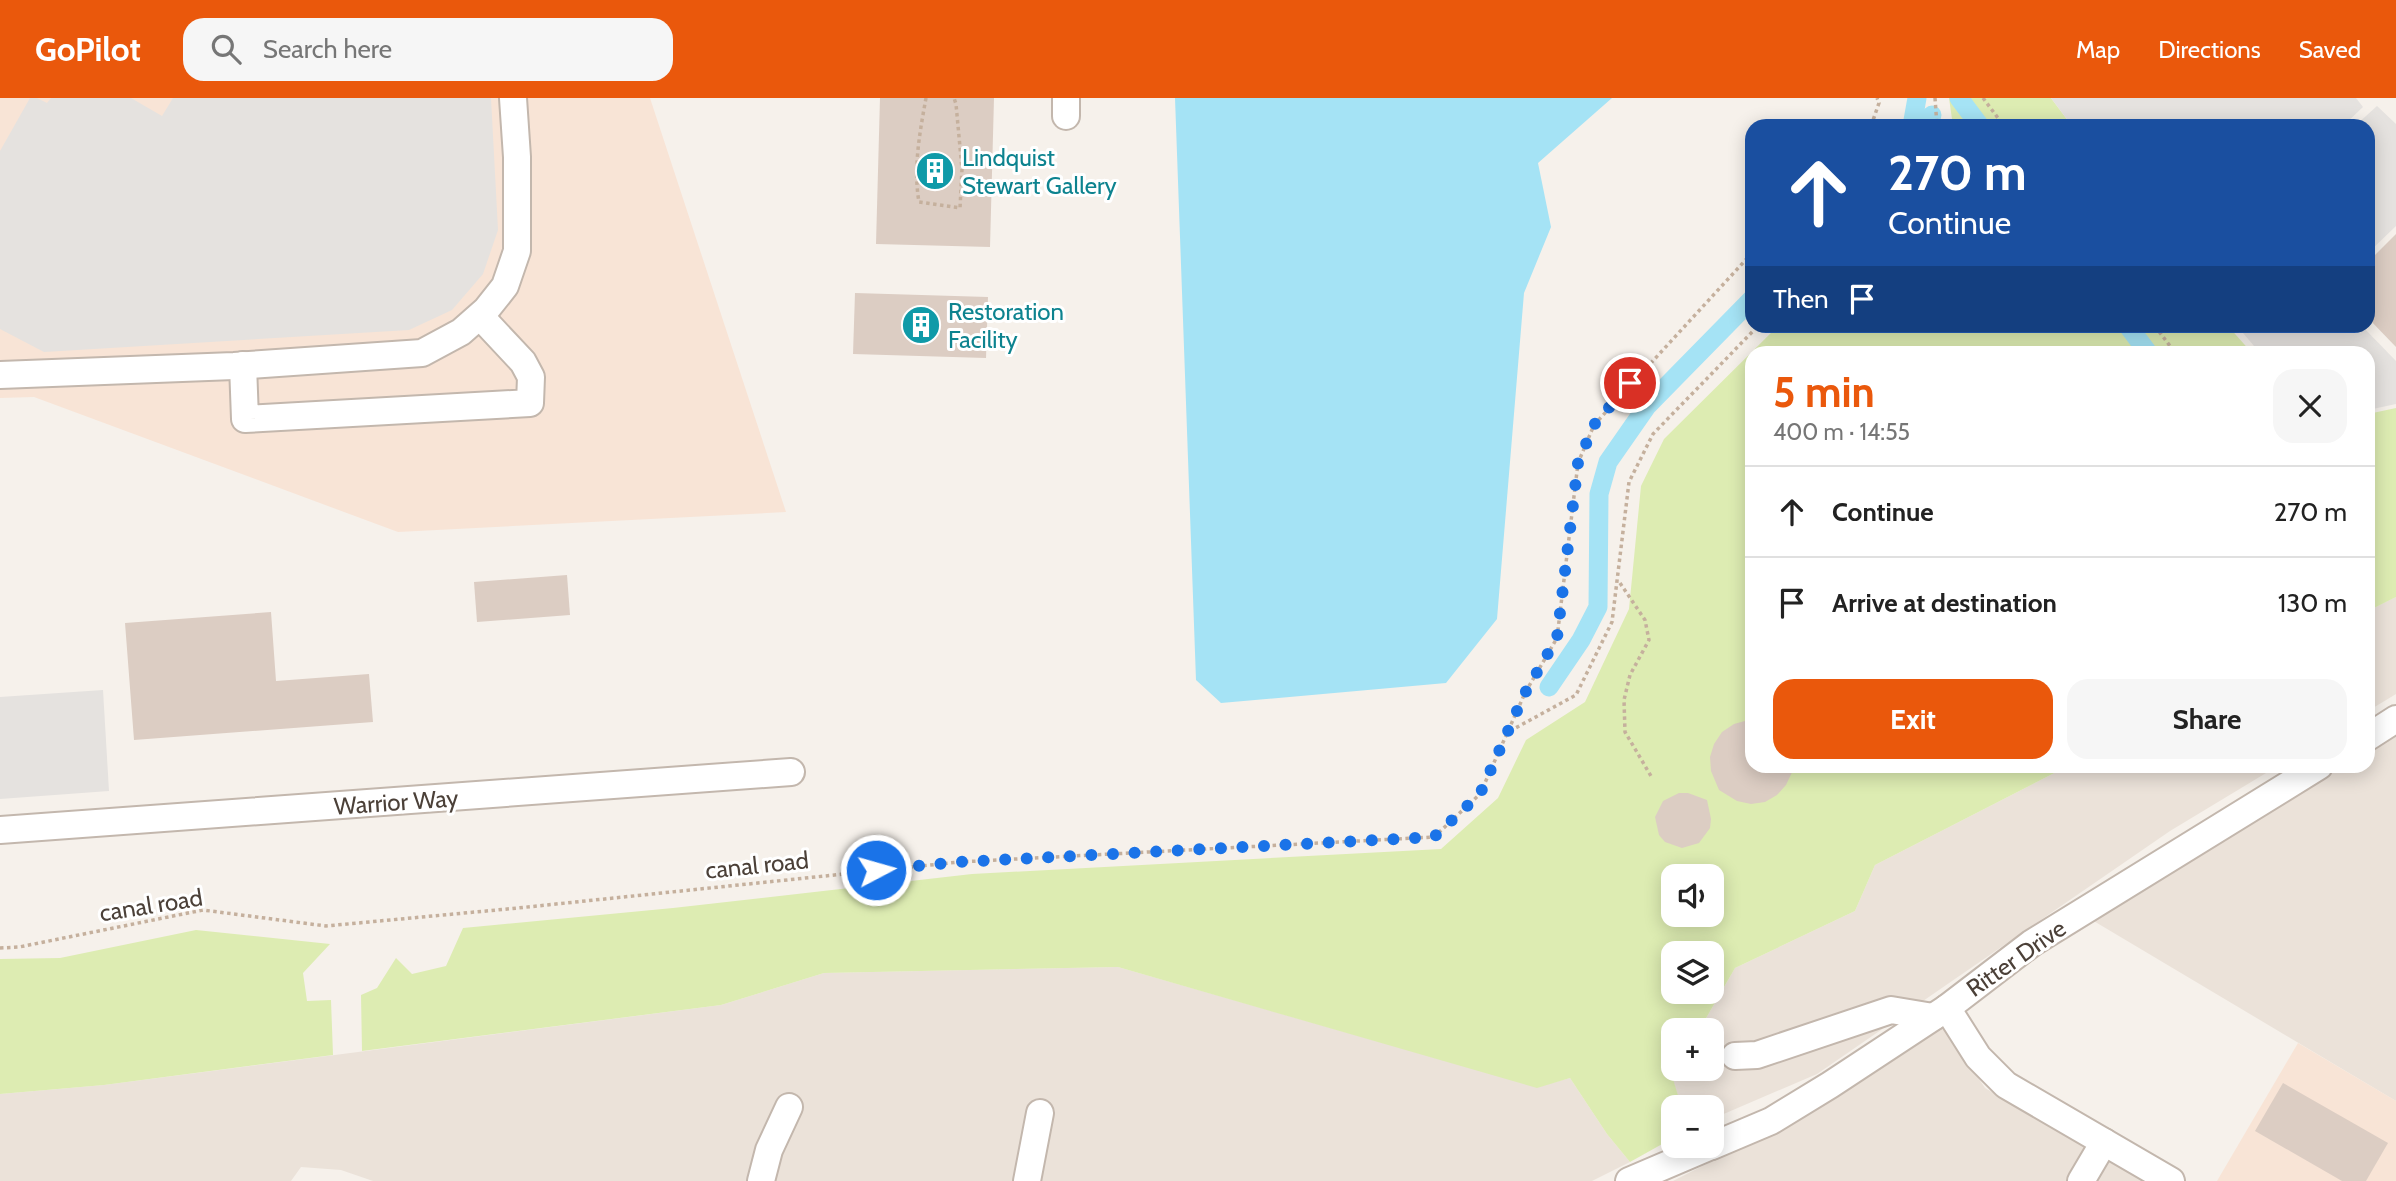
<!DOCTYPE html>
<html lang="en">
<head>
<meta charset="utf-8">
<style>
  :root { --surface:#fff; --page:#f6f6f6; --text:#222; --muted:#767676; --line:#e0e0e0; --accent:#ea580c }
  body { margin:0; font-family:Cabin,sans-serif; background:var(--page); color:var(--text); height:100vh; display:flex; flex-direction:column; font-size:26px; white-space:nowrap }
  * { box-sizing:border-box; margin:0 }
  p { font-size:23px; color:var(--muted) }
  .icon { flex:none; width:38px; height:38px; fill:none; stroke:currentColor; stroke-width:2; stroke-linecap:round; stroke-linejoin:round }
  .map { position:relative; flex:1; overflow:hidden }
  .side { position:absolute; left:1745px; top:248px; width:630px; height:427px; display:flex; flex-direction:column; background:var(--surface); border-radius:21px; box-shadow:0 4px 18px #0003 }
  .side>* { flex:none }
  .hud { position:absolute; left:1745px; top:21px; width:630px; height:214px; border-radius:21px; box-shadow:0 4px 18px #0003; background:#1a4fa0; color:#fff; overflow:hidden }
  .buttons { position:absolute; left:1661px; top:766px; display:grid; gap:14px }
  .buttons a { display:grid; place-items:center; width:63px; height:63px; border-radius:14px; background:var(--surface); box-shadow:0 4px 18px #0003; font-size:35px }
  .pin { position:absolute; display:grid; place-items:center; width:60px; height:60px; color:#fff; margin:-30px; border:4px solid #fff; border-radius:50%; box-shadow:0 2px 7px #0007 }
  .me { position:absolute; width:77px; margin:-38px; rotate:84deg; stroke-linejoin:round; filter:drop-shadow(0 0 5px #0008) }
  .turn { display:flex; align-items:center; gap:24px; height:147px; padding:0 28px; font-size:32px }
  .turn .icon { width:91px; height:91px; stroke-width:2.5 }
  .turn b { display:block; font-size:49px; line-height:60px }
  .then { display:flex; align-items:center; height:66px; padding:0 28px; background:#0003; gap:14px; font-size:26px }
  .round { display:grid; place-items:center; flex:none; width:74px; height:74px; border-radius:21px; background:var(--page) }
  .overview { display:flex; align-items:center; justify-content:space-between; height:119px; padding:0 28px }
  h1 { font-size:42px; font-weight:700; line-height:52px; color:var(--accent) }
  .action { display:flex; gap:14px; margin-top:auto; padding:14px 28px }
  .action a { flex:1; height:80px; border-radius:21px; background:var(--accent); color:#fff; font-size:28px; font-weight:700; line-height:80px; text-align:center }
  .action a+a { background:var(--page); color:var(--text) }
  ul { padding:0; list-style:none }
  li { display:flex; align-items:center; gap:21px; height:91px; padding:0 28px; border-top:2px solid var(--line) }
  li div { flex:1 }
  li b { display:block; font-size:26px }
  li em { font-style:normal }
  header { display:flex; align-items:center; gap:42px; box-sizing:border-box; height:98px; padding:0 35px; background:var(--accent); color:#fff }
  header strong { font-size:33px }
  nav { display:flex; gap:38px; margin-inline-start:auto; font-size:24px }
  .search { width:490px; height:63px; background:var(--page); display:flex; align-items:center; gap:18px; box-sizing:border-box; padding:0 24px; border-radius:21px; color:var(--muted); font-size:26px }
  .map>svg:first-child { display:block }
  .residential { fill:#ebe2d9 }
  .commercial { fill:#f8e4d6 }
  .green { fill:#ddecb2; fill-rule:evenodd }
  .parking { fill:#e5e2df }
  .water { fill:#a5e3f5 }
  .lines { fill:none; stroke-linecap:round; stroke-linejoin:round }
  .canal { stroke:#a5e3f5; stroke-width:19 }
  .building { fill:#dccdc3 }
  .minor-casing { stroke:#c3b7ad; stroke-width:30 }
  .path { stroke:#c5b09d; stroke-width:3.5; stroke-dasharray:3.5 3.5; stroke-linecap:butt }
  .minor { stroke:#fff; stroke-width:26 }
  .route { stroke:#1a73e8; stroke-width:12; stroke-dasharray:0 21.6 }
  .labels { text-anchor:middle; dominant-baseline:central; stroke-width:6; stroke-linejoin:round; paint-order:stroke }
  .culture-label { font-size:24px; fill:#0d838f; stroke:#fff; text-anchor:start }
  .street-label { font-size:24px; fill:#4b4038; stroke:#fff }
</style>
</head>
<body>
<header>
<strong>GoPilot</strong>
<div class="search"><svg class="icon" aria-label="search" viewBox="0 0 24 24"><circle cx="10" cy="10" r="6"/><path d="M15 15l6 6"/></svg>Search here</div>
<nav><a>Map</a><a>Directions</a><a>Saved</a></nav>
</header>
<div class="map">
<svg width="2396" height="1083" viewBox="0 0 2396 1083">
  <rect width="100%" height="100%" fill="#f6f1eb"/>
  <g class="residential">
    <polygon points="2396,499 2396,596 2368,613 2368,513"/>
    <polygon points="2396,631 2396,1003 2092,822 2336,669 2368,668 2368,648"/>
    <polygon points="2066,669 2276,669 2170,733 1817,976 1712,1021 1712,1010 1682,1010 1661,946 1673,940 1673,971 1712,971 1712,933 1686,933 1705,922 1735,870 1855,813 1875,767"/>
    <polygon points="1118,869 1537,989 1570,980 1607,1036 1630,1064 1592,1083 373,1083 341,1072 301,1069 291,1083 0,1083 0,996 104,987 721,907 824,875"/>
    <polygon points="1940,922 1985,990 2145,1083 1673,1083 1840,998"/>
  </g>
  <g class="commercial">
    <polygon points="0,0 650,0 786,414 398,434 34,299 0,300"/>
    <polygon points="2298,945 2396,1003 2396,1083 2217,1083"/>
  </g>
  <g class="green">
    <polygon points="1949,0 2051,0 2072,28 1953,28"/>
    <path d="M 1778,228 L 2228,228 L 2252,255 L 1752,256 L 1752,668 L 2066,669 L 1875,767 L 1855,813 L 1735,870 L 1705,922 L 1686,933 L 1673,933 L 1673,940 L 1662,946 L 1682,1010 L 1673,1010 L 1673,1040 L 1630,1064 L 1607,1036 L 1570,980 L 1537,990 L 1118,869 L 824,875 L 721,907 L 362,953 L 361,897 L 377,890 L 396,860 L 412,876 L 446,868 L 463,830 L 673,810 L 972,776 L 1441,751 L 1498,700 L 1526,642 L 1585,604 L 1629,511 L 1641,388 L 1664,341 ZM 1673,779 L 1712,779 L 1712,817 L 1673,817 ZM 1673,856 L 1712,856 L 1712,894 L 1673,894 Z"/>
    <polygon points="2396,310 2396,499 2368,513 2368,316"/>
    <polygon points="196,832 330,846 303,875 307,903 331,902 333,957 104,987 0,996 0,861 60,860"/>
  </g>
  <g class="parking">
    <polygon points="30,0 37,0 47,5 51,0 131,0 162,18 173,0 491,0 498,132 483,176 452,212 409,232 44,254 0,231 0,53"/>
    <polygon points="2051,0 2356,0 2363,9 2343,28 2072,28"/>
    <polygon points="2377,8 2396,26 2396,128 2368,155 2368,28 2355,28"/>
    <polygon points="2237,228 2362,228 2396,263 2396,306 2368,312 2368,256 2260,255"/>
    <polygon points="103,592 109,693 0,701 0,599"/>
  </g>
  <polygon class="water" points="1175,0 1612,0 1538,65 1551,129 1524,195 1497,521 1446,585 1221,605 1196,582"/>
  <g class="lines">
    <g class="canal">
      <polyline points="1959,0 1980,28"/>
      <polyline points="1912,28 1917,0"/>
      <polyline points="1921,28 1932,17"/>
      <polyline points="2128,228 2149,256"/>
      <polyline points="1549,589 1581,542 1598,509 1599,396 1608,364 1647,308 1752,201"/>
    </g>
  </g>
  <g class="building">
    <polygon points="880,0 994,0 990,149 876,146"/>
    <polygon points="2396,136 2396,249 2368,220 2368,164"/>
    <polygon points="855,195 988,199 986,260 853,256"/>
    <polygon points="567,477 570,517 477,524 474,484"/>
    <polygon points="271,514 276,583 369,576 373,624 134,642 125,525"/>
    <polygon points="1752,621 1752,668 1795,668 1786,687 1777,697 1765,704 1751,706 1737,703 1719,692 1711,673 1710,659 1714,646 1722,634 1734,626"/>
    <polygon points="1679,695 1688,695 1707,702 1711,721 1710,730 1699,745 1682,750 1665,744 1659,737 1655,719 1663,703"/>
    <polygon points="2283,985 2388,1045 2366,1083 2342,1083 2255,1033"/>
  </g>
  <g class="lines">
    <g class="minor-casing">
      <g id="minor">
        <polyline points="1066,0 1066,18"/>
        <polyline points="243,267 245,321 530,305 531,279 523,264 480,218"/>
        <polyline points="0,277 234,268 422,255 461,234 486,212 505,188 517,153 517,59 513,0"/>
        <polyline points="2368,639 2396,621"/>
        <polyline points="0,732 791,674"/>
        <polyline points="1947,910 1978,959 2006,987 2171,1083"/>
        <polyline points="1735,958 1757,957 1891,912 1933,919"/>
        <polyline points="1712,1048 1771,1023 1830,987 1947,910 2032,845 2319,668"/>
        <polyline points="761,1083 769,1052 789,1009"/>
        <polyline points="1027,1083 1040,1015"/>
        <polyline points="1629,1083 1711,1048"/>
        <polyline points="2081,1083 2104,1044"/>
      </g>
    </g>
    <g class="path">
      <path d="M 926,0 C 920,33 913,70 919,104 L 960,110 L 962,71 L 956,6 L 954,0"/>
      <polyline points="1935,0 1937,28"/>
      <polyline points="1983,0 2004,28"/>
      <polyline points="1871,28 1879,5 1877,0"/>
      <polyline points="2155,228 2176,256"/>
      <polyline points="1620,485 1645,522 1649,542 1630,577 1624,602 1625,634 1651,678"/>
      <polyline points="1510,633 1576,597 1612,524 1629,384 1653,336 1758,228"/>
      <polyline points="0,850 19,849 203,812 326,828 518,810 959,764 1434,739 1480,696 1525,595 1557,540 1578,365 1594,327 1752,155"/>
    </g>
    <use href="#minor" class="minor"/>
  </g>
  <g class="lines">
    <polyline class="route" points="876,772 959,764 1434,739 1480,696 1525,595 1557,540 1578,365 1594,327 1630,285"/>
  </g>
  <defs>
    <g id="building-disc" transform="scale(2.0125)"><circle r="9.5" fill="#0f9aa8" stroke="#fff"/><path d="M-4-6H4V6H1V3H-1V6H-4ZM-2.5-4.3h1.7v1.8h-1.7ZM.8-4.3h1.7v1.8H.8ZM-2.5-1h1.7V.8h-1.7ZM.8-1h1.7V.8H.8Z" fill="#fff"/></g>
  </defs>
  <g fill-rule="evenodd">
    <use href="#building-disc" x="935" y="73"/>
    <use href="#building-disc" x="921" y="227"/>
  </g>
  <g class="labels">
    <g class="culture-label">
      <text x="962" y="59">Lindquist<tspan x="962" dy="28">Stewart Gallery</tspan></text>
      <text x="948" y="213">Restoration<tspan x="948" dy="28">Facility</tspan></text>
    </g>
    <g class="street-label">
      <text transform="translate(396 704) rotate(-4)">Warrior Way</text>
      <text transform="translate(757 767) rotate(-6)">canal road</text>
      <text transform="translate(151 807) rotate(-9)">canal road</text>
      <text transform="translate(2016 860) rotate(-35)">Ritter Drive</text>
    </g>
  </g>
</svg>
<div class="buttons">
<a><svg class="icon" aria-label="sound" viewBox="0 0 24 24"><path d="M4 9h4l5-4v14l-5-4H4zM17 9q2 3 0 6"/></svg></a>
<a><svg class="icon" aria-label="layers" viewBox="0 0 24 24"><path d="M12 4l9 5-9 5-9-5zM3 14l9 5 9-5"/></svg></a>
<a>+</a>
<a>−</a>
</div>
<div class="pin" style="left:1630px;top:285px;background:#d93025"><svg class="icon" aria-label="arrive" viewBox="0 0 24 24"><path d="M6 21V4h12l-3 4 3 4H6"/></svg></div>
<svg class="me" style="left:876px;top:772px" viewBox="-20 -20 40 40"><circle r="17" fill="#1a73e8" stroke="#fff" stroke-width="3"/><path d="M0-11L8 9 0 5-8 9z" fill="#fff"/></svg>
<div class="hud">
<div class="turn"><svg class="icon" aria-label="ahead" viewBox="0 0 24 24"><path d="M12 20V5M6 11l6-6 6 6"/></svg><div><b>270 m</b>Continue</div></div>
<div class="then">Then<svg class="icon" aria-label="arrive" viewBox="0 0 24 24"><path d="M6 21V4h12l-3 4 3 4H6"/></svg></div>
</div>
<section class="side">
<div class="overview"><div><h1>5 min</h1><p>400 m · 14:55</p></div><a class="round"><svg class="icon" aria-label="close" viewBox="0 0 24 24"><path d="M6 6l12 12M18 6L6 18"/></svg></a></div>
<ul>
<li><svg class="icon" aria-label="ahead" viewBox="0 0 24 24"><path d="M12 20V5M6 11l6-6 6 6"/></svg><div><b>Continue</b></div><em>270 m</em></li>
<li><svg class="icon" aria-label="arrive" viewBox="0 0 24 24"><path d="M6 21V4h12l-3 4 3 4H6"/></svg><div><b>Arrive at destination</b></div><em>130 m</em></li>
</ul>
<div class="action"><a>Exit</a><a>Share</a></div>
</section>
</div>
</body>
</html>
